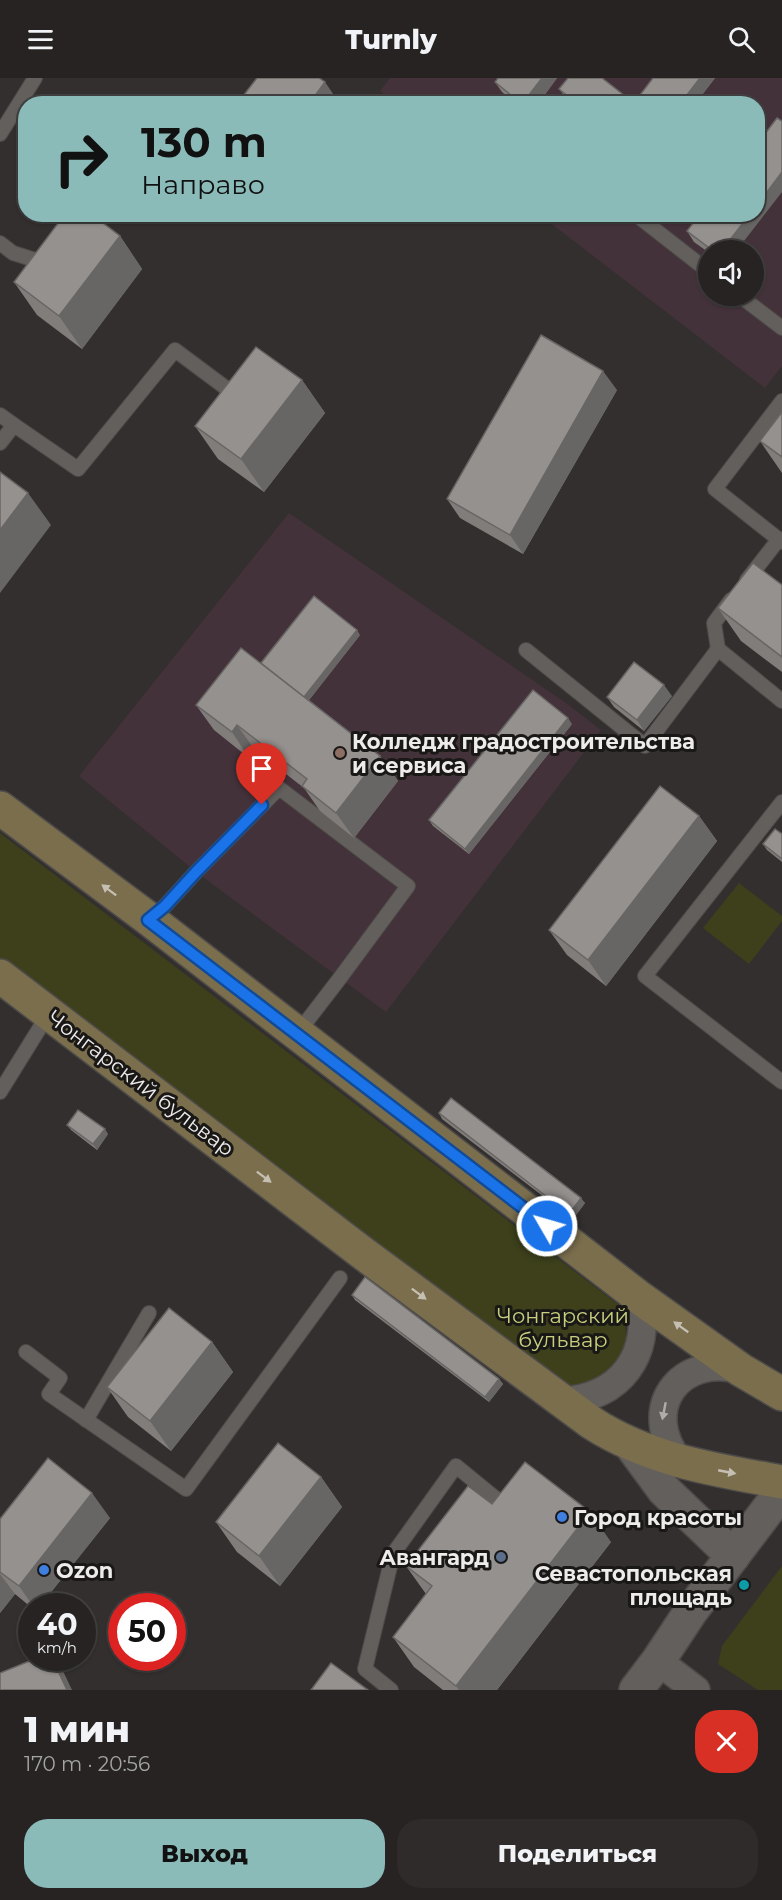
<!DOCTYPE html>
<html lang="ru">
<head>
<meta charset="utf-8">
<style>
  :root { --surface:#262322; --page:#2e2b2a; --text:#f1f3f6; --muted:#a4a4a5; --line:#424040; --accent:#8bbbb9 }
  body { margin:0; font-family:Montserrat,sans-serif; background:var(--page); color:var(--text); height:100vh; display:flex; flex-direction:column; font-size:22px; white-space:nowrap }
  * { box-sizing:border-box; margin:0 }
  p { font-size:20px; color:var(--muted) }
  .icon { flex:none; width:33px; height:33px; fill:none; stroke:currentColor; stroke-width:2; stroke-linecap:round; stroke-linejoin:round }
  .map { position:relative; height:1612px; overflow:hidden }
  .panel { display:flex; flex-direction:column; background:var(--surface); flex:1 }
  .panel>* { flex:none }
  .top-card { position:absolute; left:18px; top:18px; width:747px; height:126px; border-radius:24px; box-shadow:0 2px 4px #0004,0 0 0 2px var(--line); background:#8bbbb9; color:#111; overflow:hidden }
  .controls { position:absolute; left:698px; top:162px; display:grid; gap:12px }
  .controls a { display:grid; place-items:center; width:66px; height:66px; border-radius:50%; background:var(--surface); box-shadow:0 2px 4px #0004,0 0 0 2px var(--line); font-size:30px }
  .speed { position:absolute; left:18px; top:1515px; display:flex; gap:12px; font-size:30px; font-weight:700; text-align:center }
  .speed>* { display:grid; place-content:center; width:78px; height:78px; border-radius:50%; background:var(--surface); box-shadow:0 2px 4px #0004,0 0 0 2px var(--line); line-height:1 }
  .speed small { font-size:15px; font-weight:400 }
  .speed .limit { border:9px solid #d22; background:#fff; color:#111 }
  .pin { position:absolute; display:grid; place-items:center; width:51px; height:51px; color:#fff; margin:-62px -26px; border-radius:50% 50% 50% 0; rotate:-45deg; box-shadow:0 0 6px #0007 }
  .pin .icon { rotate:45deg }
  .me { position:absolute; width:66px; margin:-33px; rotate:308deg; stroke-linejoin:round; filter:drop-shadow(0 0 4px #0008) }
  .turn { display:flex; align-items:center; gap:21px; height:126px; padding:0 24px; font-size:27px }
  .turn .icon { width:78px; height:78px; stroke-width:2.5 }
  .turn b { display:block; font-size:42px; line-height:51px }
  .round { display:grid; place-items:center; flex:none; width:63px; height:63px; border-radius:24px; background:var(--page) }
  .headline { display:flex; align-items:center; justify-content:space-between; height:102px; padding:0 24px }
  h1 { font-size:36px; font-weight:800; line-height:45px }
  .cta { display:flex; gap:12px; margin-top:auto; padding:12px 24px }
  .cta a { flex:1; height:69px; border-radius:24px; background:var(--accent); color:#111; font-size:24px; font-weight:800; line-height:69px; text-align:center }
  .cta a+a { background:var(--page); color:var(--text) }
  header { display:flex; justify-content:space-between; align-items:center; height:78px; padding:0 24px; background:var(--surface); font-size:27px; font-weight:800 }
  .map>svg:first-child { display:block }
  .education { fill:#44323a; fill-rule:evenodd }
  .green { fill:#3d401b }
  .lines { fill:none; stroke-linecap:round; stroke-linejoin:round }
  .service-casing { stroke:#4d4b49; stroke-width:16 }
  .minor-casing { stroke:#4d4b49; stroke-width:30 }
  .tertiary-casing { stroke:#4d4b49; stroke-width:36 }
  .secondary-casing { stroke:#4d4b49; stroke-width:36 }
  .service { stroke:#625f5c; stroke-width:14 }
  .minor { stroke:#625f5c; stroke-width:27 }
  .tertiary { stroke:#625f5c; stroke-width:33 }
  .secondary { stroke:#7a6e4d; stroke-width:33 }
  .wall { fill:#807d7b }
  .shaded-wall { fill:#686664 }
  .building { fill:#95918f; stroke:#686664; stroke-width:1.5 }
  .oneway { fill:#c5bfb3 }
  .oneway2 { fill:#afacaa }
  .route-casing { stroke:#114b97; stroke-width:15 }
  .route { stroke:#1a73e8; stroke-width:10 }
  .education-dot { fill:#8d6e63; stroke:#191817; stroke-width:2 }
  .shop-dot { fill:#3f7fe0; stroke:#191817; stroke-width:2 }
  .service-dot { fill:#5c6f8a; stroke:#191817; stroke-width:2 }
  .culture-dot { fill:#0f9aa8; stroke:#191817; stroke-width:2 }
  .labels { text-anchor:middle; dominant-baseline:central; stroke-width:6; stroke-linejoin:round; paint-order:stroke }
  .poi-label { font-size:21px; font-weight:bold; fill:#eeebea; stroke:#191817; text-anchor:start }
  .street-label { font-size:21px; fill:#eeebea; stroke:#191817 }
  .park-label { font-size:21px; fill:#c7ce7c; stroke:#191817 }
</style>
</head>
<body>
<header><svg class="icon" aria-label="menu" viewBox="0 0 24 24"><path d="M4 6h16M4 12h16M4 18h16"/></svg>Turnly<svg class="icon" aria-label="search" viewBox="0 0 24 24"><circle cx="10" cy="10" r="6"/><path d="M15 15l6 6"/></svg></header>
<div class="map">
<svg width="782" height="1612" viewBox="0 0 782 1612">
  <rect width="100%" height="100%" fill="#332f2e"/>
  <g class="education">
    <path d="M 390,0 L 782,0 L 782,288 L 765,310 L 540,137 L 758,136 L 758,26 L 396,26 L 380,13 ZM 708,172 L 753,172 L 753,218 L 708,218 Z"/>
    <polygon points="289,435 566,625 601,652 386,934 196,794 79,698"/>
  </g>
  <g class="green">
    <polygon points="0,755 624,1231 627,1271 601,1306 562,1313 0,883"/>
    <polygon points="739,805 782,838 782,843 749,886 703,850"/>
    <polygon points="782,1488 782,1612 758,1612 718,1586 722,1568"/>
  </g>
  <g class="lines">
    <g class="service-casing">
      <g id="service">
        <polyline points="0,56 35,0"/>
        <polyline points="635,136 708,193"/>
        <polyline points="0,165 13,175 48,186"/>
        <polyline points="740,218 782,250"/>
        <polyline points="782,323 715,411 782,464"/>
        <polyline points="0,337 14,347 0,365"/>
        <polyline points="14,347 78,391 175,272 238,319"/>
        <polyline points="747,502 779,461"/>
        <polyline points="731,522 714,545 718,571 782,623"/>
        <polyline points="526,572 645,668 718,571"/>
        <polyline points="782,724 645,898 782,1004"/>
        <polyline points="149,841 165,828 196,794 279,710 408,808 340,900 297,956"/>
        <polyline points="0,1014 49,935"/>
        <polyline points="26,1274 60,1300 49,1316 186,1411 340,1200"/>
        <polyline points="86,1342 149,1235"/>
        <polyline points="391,1612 365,1591 393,1476 456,1388 505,1428"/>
      </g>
    </g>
    <g class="minor-casing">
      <g id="minor">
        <path d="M 562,1323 C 622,1319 651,1277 640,1220"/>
        <path d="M 679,1383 C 639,1331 679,1275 741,1292"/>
        <polyline points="658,1583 696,1612"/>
      </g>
    </g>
    <g class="tertiary-casing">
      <g id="tertiary">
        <polyline points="631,1367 664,1412 733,1478"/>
        <polyline points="636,1612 658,1583 691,1533 782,1413"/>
      </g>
    </g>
    <g class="secondary-casing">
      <g id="secondary">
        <polyline points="0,730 149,841 640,1220 741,1292 782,1316"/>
        <path d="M 0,898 L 360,1173 L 592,1345 C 649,1382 716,1392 782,1404"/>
      </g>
    </g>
    <use href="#service" class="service"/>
    <use href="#minor" class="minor"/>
    <use href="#tertiary" class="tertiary"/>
    <use href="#secondary" class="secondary"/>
  </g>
  <g class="wall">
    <polygon points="498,0 557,0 538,26 516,26 502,14 495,4"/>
    <polygon points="653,0 715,0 695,26 572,26 567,21 559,11 634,25"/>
    <polygon points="687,153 737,172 708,172 708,174 694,164"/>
    <polygon points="120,158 142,191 82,271 37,237 14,204"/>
    <polygon points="302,302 325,335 264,414 218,381 195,348"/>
    <polygon points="617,312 523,476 460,440 447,421"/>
    <polygon points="782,334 782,395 760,363"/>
    <polygon points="782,507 782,594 741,563 718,530"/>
    <polygon points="360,557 309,622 380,678 398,703 354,760 320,733 304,710 255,672 249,680 214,652 196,627 261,585"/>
    <polygon points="672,618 644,653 614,629 607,619"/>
    <polygon points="572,646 469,776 433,748 429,742"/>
    <polygon points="699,738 717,763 606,908 567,877 549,852"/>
    <polygon points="782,756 782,784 767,772 763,766"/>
    <polygon points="439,1035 585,1125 573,1141 442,1041"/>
    <polygon points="67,1047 108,1056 97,1072 71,1052"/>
    <polygon points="352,1217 499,1301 503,1306 489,1324 355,1222"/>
    <polygon points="212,1264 233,1294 171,1373 128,1339 107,1309"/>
    <polygon points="321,1399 342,1429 280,1508 237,1474 216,1444"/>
    <polygon points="492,1426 611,1464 497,1612 443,1612 414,1589 393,1559 426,1516 406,1488"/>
    <polygon points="110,1440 40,1528 32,1528 32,1530 15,1516 0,1535 0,1441"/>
  </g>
  <g class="shaded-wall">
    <polygon points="542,0 557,0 538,26 522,26"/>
    <polygon points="700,0 715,0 695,26 680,26"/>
    <polygon points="325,4 340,26 309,26"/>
    <polygon points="782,94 782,114 737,172 722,172 750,136 758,136 758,126"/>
    <polygon points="120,158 142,191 82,271 59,238"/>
    <polygon points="603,293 617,312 523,476 510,457"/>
    <polygon points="302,302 325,335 264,414 241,381"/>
    <polygon points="28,415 51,447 0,515 0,452"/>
    <polygon points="357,552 360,557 303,630 299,625"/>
    <polygon points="664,607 672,618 644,653 637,642"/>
    <polygon points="568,640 572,646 469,776 465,771"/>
    <polygon points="237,647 255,672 249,680 232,654"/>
    <polygon points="380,678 398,703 354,760 336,735"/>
    <polygon points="699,738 717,763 606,908 588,882"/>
    <polygon points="105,1051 108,1056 97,1072 93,1066"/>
    <polygon points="581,1120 585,1125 573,1141 569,1136"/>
    <polygon points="212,1264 233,1294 171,1373 150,1343"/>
    <polygon points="499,1301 503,1306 489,1324 485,1319"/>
    <polygon points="321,1399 342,1429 280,1508 259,1478"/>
    <polygon points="92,1415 110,1440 40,1528 33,1528 19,1508"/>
    <polygon points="590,1434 611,1464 497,1612 459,1612 456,1608"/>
    <polygon points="0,1496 15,1516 0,1535"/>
    <polygon points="52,1580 54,1580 63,1593 72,1612 67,1612"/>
  </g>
  <g class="building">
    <polygon points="257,0 319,0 325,4 309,26 237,26"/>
    <polygon points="498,0 542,0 522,26 495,4"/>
    <polygon points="568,0 602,0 634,25 653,0 700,0 680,26 578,26 559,11"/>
    <polygon points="777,40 782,43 782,94 758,126 758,65"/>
    <polygon points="65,136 91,136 120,158 59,238 14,204"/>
    <polygon points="700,136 750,136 722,172 712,172 687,153"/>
    <polygon points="541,257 603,293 510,457 447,421"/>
    <polygon points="256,269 302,302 241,381 195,348"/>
    <polygon points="782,334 782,379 760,363"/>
    <polygon points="0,394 28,415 0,452"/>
    <polygon points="753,485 782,507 782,579 718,530"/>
    <polygon points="314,518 357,552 304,619 261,585"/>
    <polygon points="241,570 380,678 336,735 302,708 307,701 237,647 232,654 196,627"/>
    <polygon points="634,584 664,607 637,642 607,619"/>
    <polygon points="533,612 568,640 465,771 429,742"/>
    <polygon points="660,708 699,738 588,882 549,852"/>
    <polygon points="775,751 782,756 782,781 763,766"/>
    <polygon points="451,1020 581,1120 569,1136 439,1035"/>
    <polygon points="78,1032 105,1051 93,1066 67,1047"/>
    <polygon points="365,1199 499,1301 485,1319 352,1217"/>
    <polygon points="169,1230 212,1264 150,1343 107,1309"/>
    <polygon points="278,1365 321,1399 259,1478 216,1444"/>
    <polygon points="48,1380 92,1415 19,1508 0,1494 0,1441"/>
    <polygon points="525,1384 590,1434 456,1608 393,1559 432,1508 406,1488 468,1408 492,1426"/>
    <polygon points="37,1580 52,1580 67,1612 0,1612 0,1595"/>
    <polygon points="331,1585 368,1612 311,1612"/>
  </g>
  <defs><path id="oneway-solid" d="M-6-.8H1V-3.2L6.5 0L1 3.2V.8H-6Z" transform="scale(1.5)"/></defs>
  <g class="oneway">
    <use href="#oneway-solid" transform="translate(109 812) rotate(-143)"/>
    <use href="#oneway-solid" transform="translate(264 1099) rotate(37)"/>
    <use href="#oneway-solid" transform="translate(419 1216) rotate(37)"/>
    <use href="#oneway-solid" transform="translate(681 1249) rotate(-144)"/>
    <use href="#oneway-solid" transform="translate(727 1394) rotate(11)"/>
  </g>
  <use class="oneway2" href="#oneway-solid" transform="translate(664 1333) rotate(101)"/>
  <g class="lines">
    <g class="route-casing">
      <polyline id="route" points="262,727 196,794 165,828 148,842 547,1148"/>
    </g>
    <use href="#route" class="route"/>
  </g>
  <circle class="education-dot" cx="340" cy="675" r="6"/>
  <g class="shop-dot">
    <circle cx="562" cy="1439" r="6"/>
    <circle cx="44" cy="1492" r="6"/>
  </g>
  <circle class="service-dot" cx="501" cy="1479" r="6"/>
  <circle class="culture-dot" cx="744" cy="1507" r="6"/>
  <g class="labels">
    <g class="poi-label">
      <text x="352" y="663">Колледж градостроительства<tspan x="352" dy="24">и сервиса</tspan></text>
      <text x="574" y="1439">Город красоты</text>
      <text x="489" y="1479" text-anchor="end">Авангард</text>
      <text x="56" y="1492">Ozon</text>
      <text x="732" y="1495" text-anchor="end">Севастопольская<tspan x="732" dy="24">площадь</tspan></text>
    </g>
    <g class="street-label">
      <text transform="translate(141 1005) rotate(37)">Чонгарский бульвар</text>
    </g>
    <g class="park-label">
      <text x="563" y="1237">Чонгарский<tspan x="563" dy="24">бульвар</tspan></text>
    </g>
  </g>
</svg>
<div class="controls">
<a><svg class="icon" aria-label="sound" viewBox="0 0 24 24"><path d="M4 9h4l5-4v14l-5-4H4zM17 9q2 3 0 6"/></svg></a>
</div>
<div class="speed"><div>40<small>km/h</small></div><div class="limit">50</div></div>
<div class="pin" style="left:262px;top:727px;background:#d93025"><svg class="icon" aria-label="arrive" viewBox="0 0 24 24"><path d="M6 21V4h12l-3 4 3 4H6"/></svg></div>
<svg class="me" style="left:547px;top:1148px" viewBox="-20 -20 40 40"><circle r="17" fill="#1a73e8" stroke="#fff" stroke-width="3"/><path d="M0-11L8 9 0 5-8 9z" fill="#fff"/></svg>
<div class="top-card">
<div class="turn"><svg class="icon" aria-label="right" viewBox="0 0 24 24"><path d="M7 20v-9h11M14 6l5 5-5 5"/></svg><div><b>130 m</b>Направо</div></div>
</div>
</div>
<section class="panel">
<div class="headline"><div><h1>1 мин</h1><p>170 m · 20:56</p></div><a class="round" style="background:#d93025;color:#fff"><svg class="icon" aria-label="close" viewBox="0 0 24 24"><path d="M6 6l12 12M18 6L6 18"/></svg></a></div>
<div class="cta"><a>Выход</a><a>Поделиться</a></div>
</section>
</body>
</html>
